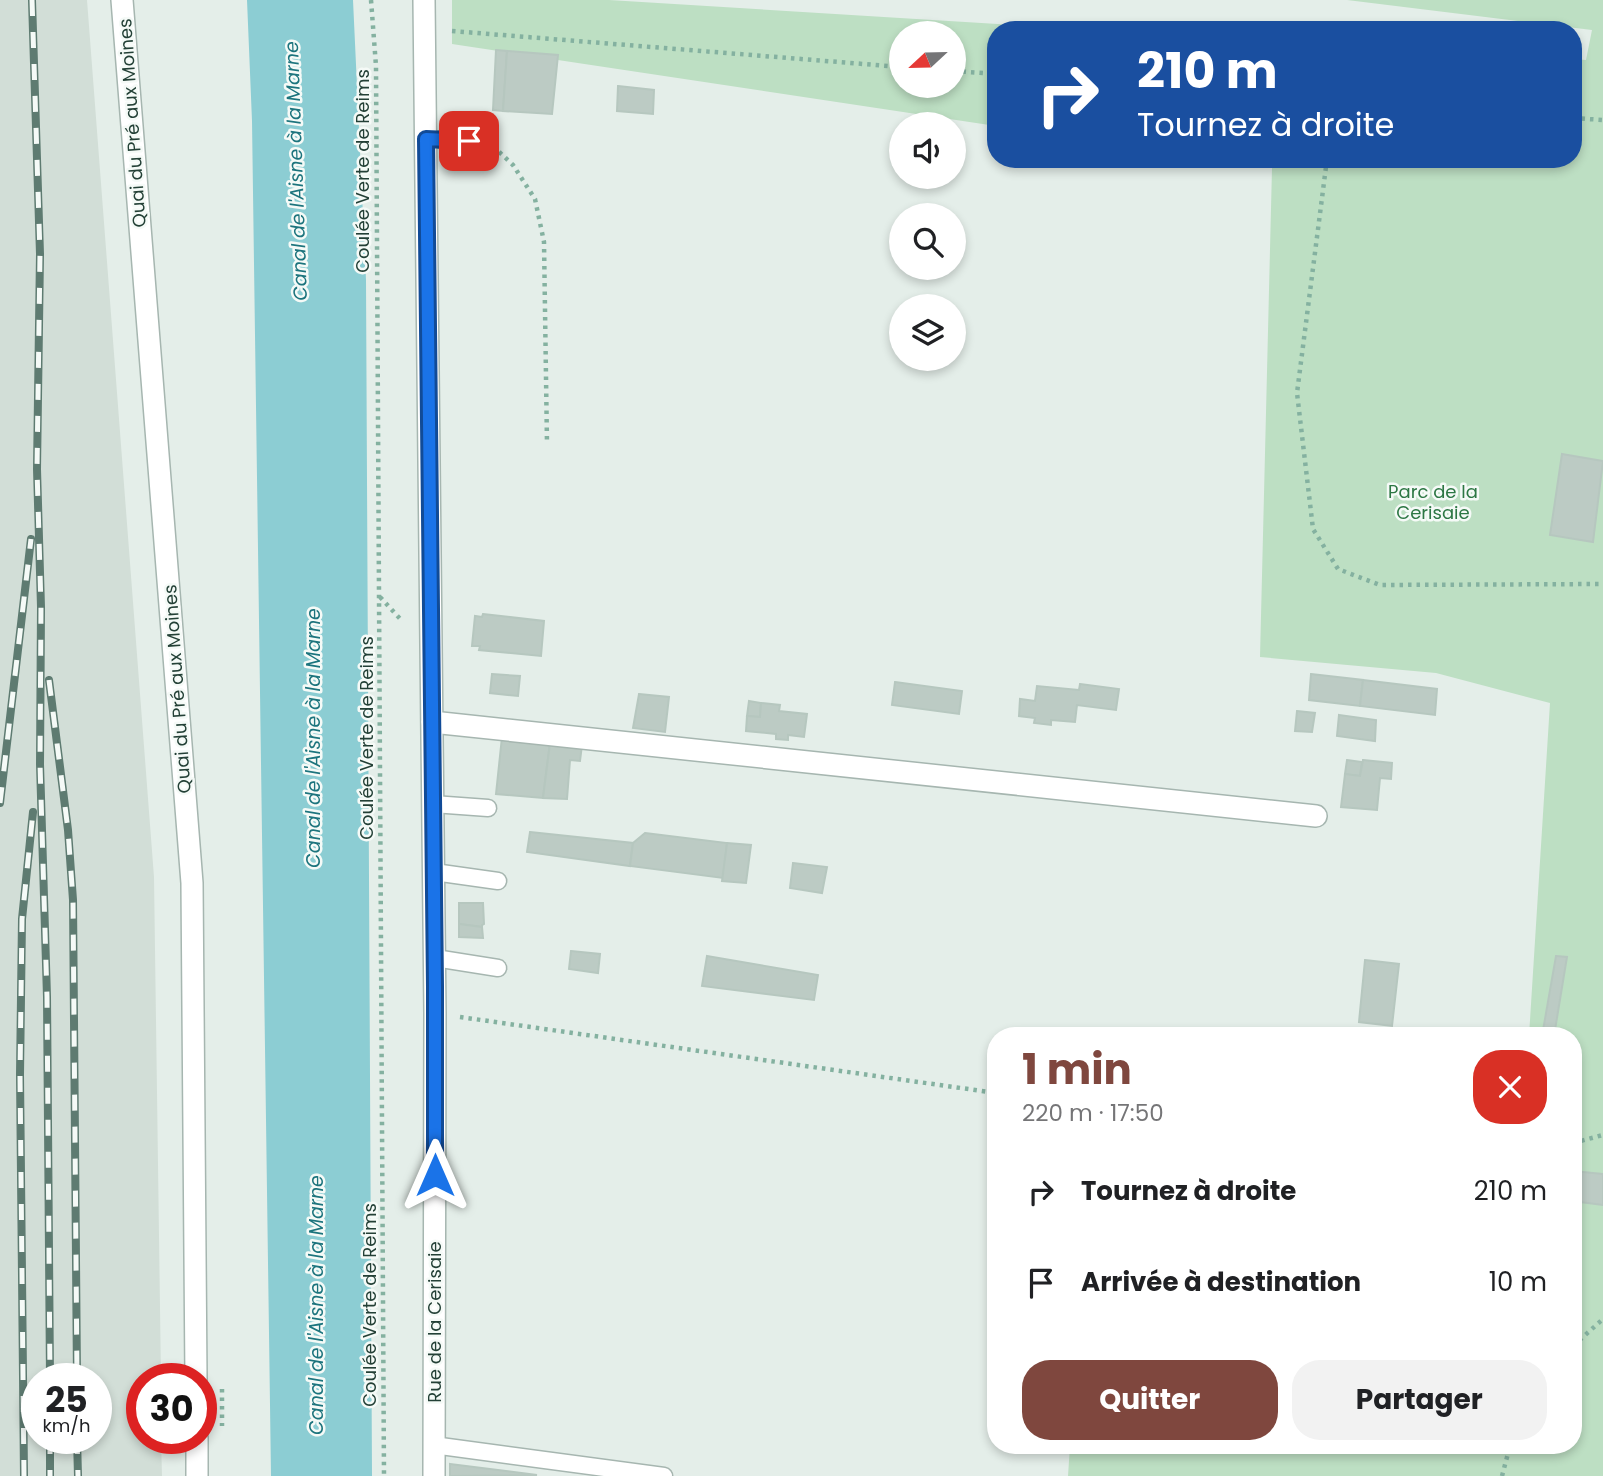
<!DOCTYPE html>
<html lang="fr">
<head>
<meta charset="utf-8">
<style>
  :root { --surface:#fff; --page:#f2f2f2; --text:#202124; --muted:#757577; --accent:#7f473e }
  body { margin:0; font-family:Poppins,sans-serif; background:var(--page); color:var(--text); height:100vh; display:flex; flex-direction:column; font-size:26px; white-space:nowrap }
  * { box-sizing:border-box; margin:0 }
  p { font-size:23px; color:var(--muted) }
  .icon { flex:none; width:38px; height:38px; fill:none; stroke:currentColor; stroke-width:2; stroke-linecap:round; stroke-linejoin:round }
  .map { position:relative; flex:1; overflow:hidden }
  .side { position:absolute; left:987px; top:1027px; width:595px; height:427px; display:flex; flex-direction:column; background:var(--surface); border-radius:28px; box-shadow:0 4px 10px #0003 }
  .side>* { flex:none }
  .banner { position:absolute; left:987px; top:21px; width:595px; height:147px; border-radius:28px; box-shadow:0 4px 10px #0003; background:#1a4fa0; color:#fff; overflow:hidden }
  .needle { width:46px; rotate:248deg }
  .controls { position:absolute; left:889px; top:21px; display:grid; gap:14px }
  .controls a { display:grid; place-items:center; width:77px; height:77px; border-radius:50%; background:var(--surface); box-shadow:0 4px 10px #0003; font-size:35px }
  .speed { position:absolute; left:21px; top:1363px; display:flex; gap:14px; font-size:35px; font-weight:700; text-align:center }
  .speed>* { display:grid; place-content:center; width:91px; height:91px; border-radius:50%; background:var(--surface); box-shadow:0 4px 10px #0003; line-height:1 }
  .speed small { font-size:18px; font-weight:400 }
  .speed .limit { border:10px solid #d22; background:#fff; color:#111 }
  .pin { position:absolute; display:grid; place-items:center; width:60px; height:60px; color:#fff; margin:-30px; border-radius:14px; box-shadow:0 4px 10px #0006 }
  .me { position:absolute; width:77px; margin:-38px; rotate:0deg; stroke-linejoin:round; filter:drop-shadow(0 0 5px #0008) }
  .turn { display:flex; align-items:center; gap:24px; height:147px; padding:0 35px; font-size:32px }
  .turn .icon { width:91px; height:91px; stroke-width:2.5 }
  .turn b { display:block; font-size:49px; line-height:60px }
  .round { display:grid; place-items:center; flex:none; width:74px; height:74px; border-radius:28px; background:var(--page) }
  .head { display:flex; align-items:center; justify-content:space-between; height:119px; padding:0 35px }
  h1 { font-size:42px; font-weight:700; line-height:52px; color:var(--accent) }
  .primary-button { display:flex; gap:14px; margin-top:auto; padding:14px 35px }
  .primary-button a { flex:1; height:80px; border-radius:28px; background:var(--accent); color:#fff; font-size:28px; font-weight:700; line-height:80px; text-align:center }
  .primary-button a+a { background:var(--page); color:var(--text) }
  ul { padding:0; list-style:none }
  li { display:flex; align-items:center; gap:21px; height:91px; padding:0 35px }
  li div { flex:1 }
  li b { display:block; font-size:26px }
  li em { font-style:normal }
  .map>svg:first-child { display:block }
  .built { fill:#d2ded7; fill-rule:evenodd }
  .green { fill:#bddfc3; fill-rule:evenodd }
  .water { fill:#8ccdd3 }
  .building { fill:#bccbc4; stroke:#b6c7bf; stroke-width:2 }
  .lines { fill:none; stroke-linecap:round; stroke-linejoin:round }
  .service-casing { stroke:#a6b6b0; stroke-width:19 }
  .minor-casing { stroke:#a6b6b0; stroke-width:24 }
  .tertiary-casing { stroke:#a6b6b0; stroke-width:24 }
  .path { stroke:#84b1a0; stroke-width:4.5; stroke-dasharray:3.5 5; stroke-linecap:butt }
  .service { stroke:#fff; stroke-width:16 }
  .minor { stroke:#fff; stroke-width:21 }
  .tertiary { stroke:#fff; stroke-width:21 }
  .rail-casing { stroke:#5e7b71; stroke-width:8 }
  .rail { stroke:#f5faf7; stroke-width:5; stroke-dasharray:16; stroke-linecap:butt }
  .route-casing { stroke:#114b97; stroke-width:18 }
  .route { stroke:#1a73e8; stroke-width:12 }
  .labels { text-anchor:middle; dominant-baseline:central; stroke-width:5; stroke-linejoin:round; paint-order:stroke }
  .street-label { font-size:18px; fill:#234036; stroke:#f5faf7 }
  .park-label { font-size:18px; fill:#2d7744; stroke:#f5faf7 }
  .water-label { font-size:19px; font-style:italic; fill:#1c747d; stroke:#f5faf7 }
</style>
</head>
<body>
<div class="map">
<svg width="1603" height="1476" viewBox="0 0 1603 1476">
  <rect width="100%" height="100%" fill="#e4eee9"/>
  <path class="built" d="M 0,0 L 87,0 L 154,877 L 161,1379 L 142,1379 L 142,1438 L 161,1439 L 162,1476 L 0,1476 ZM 96,1379 L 96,1438 L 37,1438 L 37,1379 Z"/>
  <g class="green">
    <path d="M 452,0 L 609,0 L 1093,30 L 996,30 L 996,126 L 452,44 ZM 901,33 L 954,33 L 954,86 L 901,86 Z"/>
    <polygon points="1347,0 1603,0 1603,1476 1068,1476 1070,1446 1573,1446 1573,1036 1529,1036 1550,703 1436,673 1260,657 1272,168 1215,159 1573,159 1573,59 1586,60 1592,30"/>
  </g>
  <polygon class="water" points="247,0 353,0 366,280 372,1476 271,1476 252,121"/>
  <g class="building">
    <polygon points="496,50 507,51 503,111 493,110"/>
    <polygon points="507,51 558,55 552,114 503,111"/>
    <polygon points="618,86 654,90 653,114 617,111"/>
    <polygon points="1562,454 1603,461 1593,542 1550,535"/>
    <polygon points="483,614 544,621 541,656 479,650 480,646 472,646 475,616 482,617"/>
    <polygon points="492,674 520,676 518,696 490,693"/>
    <polygon points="1311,674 1363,680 1360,706 1309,700"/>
    <polygon points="1363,680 1437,689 1435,715 1360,706"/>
    <polygon points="895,682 962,691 959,714 892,705"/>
    <polygon points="1080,684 1119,689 1116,710 1077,705 1075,722 1051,720 1051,725 1034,723 1035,718 1019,716 1020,699 1035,701 1037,686 1079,690"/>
    <polygon points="639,694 669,697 665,732 633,728"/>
    <polygon points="749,701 761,703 760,717 747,716"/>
    <polygon points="761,703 780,705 779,711 807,714 804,737 788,735 788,740 776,739 776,734 746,731 747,716 760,717"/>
    <polygon points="1297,711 1315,713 1312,732 1295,731"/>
    <polygon points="1339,715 1376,720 1375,741 1337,736"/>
    <polygon points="502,737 550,743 543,798 496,794"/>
    <polygon points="550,743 582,745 580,761 570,760 567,799 543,798"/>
    <polygon points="1347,760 1362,762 1360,776 1345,774"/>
    <polygon points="1363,760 1392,763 1391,779 1380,778 1377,810 1341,807 1345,774 1360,776"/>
    <polygon points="530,832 633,843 630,866 527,852"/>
    <polygon points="645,833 727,843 723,878 630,866 633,843"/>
    <polygon points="727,843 751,845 746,883 722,881"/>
    <polygon points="793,863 827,867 822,893 790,888"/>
    <polygon points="459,903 483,903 484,924 482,925 482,927 459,924"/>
    <polygon points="459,924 482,927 483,938 459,937"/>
    <polygon points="571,951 600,954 598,973 569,969"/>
    <polygon points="707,956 818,975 814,1000 702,986"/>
    <polygon points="1556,956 1567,957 1554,1036 1542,1036"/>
    <polygon points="1365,960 1399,964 1392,1026 1359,1022"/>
    <polygon points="1573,1171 1603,1174 1603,1205 1573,1201"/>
    <polygon points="450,1464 537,1475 450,1476"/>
  </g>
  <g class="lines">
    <g class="service-casing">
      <g id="service">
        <polyline points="426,139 469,141"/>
        <polyline points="433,804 488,808"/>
        <polyline points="434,872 498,881"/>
        <polyline points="435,958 498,968"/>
        <polyline points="433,1445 664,1476"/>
      </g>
    </g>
    <g class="minor-casing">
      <g id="minor">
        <polyline points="424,0 435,1013 434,1476"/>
        <polyline points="432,722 1316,816"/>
      </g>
    </g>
    <g class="tertiary-casing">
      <g id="tertiary">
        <polyline points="122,0 192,883 196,1379"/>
        <polyline points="197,1438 197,1476"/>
      </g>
    </g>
    <g class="path">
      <polyline points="371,0 376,66 384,1476"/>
      <polyline points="452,31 901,67"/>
      <polyline points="954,71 996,74"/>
      <polyline points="1573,118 1603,120"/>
      <polyline points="493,146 513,165 535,199 544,242 547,444"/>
      <polyline points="1327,159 1297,393 1313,529 1338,569 1380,585 1603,584"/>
      <polyline points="380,597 403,622"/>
      <polyline points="460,1017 996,1093"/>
      <polyline points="1573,1143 1603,1135"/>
      <polyline points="1573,1346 1603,1319"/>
      <polyline points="222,1389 222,1426"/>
      <polyline points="1502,1476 1510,1446"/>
    </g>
    <use href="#service" class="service"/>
    <use href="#minor" class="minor"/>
    <use href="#tertiary" class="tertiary"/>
    <g class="rail-casing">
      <g id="rail">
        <polyline points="32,0 40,254 37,469 41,607 40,764 47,997 50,1379"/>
        <polyline points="49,680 68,830 73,900 77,1379"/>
        <polyline points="0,803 31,539"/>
        <polyline points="50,1438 50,1476"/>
        <polyline points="77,1438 78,1476"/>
        <polyline points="24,1476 20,1075 22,919 33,812"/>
      </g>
    </g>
    <use href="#rail" class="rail"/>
  </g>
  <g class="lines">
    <g class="route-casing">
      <polyline id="route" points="435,1175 435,986 426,139 469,141"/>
    </g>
    <use href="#route" class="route"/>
  </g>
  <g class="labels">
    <g class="street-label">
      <text transform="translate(132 123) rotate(-94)">Quai du Pré aux Moines</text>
      <text transform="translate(362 171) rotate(-90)">Coulée Verte de Reims</text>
      <text transform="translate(177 689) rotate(-94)">Quai du Pré aux Moines</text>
      <text transform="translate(366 738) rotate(-90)">Coulée Verte de Reims</text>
      <text transform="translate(369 1305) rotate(-90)">Coulée Verte de Reims</text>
      <text transform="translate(434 1322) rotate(-90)">Rue de la Cerisaie</text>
    </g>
    <g class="park-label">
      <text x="1433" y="491">Parc de la<tspan x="1433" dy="21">Cerisaie</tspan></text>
    </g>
    <g class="water-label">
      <text transform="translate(296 171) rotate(-92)">Canal de l'Aisne à la Marne</text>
      <text transform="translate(313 738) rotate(-90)">Canal de l'Aisne à la Marne</text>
      <text transform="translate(316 1305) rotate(-90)">Canal de l'Aisne à la Marne</text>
    </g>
  </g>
</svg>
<div class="controls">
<a><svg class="needle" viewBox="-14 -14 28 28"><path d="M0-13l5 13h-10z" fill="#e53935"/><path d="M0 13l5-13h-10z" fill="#757577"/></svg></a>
<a><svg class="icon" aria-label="sound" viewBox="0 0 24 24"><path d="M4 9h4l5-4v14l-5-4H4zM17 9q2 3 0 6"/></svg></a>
<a><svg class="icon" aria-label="search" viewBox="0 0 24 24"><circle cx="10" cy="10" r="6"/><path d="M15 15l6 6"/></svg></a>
<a><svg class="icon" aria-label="layers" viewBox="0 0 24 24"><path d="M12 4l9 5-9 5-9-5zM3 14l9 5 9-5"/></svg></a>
</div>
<div class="speed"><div>25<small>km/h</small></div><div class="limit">30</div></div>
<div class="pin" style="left:469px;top:141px;background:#d93025"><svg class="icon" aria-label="arrive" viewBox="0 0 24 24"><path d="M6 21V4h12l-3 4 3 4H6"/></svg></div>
<svg class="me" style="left:435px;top:1175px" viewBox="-20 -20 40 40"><path d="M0-17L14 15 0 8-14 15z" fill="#1a73e8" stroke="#fff" stroke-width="4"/></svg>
<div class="banner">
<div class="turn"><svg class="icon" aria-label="right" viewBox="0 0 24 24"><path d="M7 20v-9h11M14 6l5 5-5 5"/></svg><div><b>210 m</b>Tournez à droite</div></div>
</div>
<section class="side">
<div class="head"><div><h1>1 min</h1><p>220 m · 17:50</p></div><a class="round" style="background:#d93025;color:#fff"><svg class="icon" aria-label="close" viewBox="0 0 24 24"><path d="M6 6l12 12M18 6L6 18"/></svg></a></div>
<ul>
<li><svg class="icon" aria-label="right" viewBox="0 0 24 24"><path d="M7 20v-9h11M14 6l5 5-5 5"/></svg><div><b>Tournez à droite</b></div><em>210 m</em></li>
<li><svg class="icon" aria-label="arrive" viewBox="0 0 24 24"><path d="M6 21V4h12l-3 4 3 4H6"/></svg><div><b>Arrivée à destination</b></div><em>10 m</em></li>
</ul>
<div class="primary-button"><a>Quitter</a><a>Partager</a></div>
</section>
</div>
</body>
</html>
